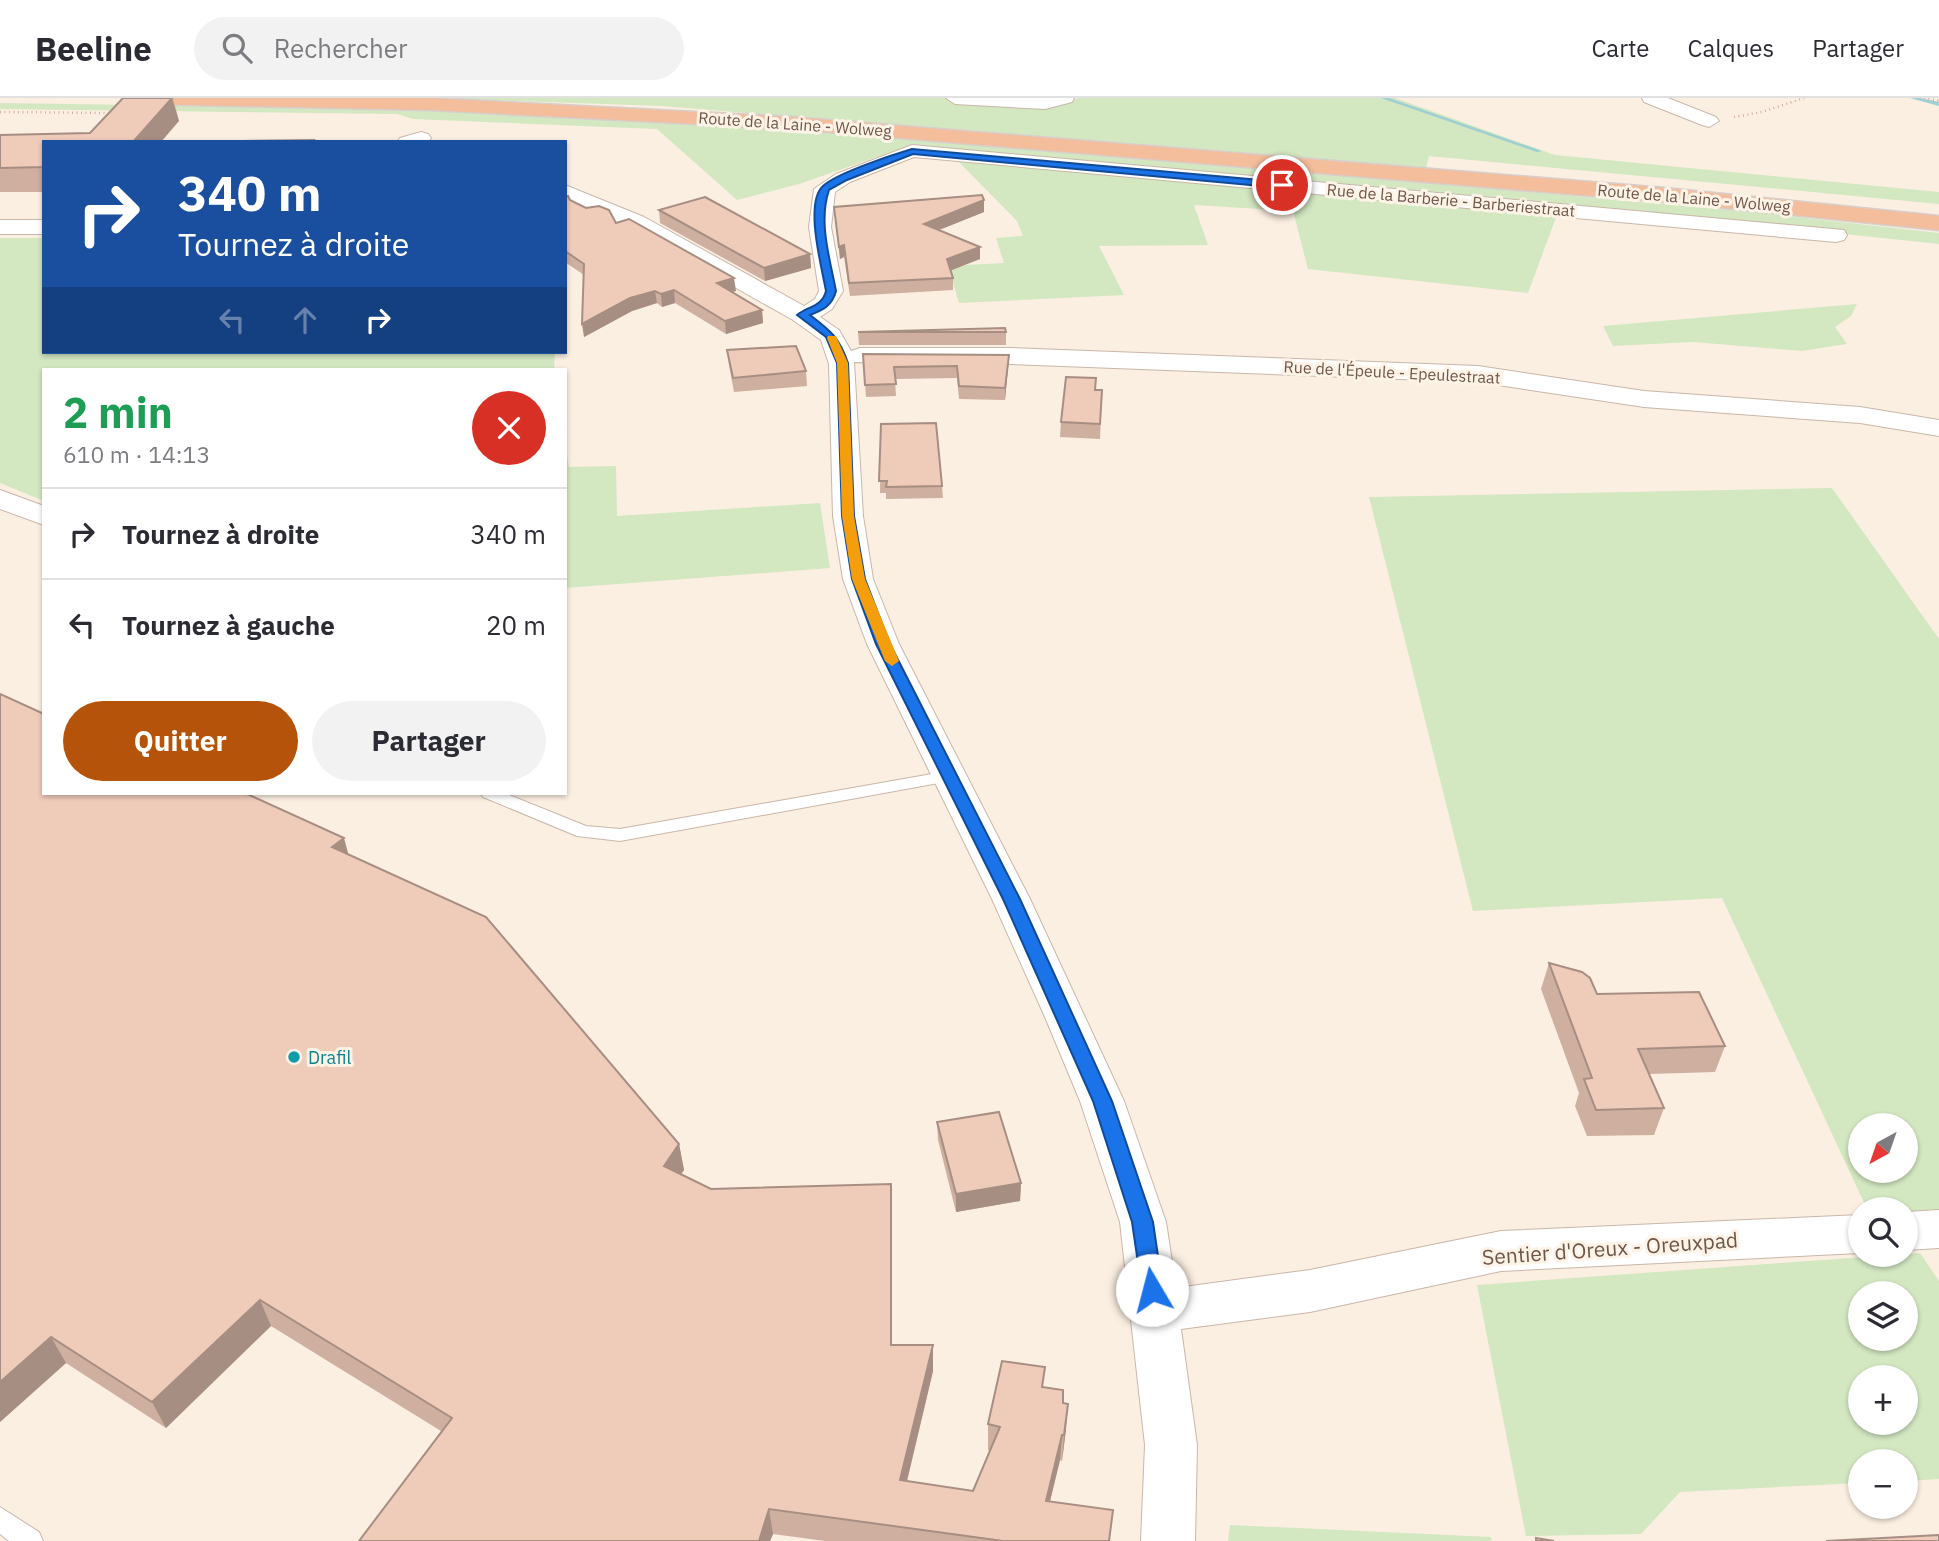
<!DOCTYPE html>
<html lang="fr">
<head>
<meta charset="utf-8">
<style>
  :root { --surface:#fff; --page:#f2f2f3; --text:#2b2b33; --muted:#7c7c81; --line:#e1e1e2; --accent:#b45309 }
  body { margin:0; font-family:"IBM Plex Sans",sans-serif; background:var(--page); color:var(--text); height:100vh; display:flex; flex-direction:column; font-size:26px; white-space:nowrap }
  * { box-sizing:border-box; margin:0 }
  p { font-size:23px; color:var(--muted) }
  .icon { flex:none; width:38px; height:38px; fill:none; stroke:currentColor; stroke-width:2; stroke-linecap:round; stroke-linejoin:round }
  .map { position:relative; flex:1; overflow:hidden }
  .drawer { position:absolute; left:42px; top:270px; width:525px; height:427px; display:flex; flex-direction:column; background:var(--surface); border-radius:0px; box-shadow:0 2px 5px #0004 }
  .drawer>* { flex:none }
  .top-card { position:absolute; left:42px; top:42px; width:525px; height:214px; border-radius:0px; box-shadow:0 2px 5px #0004; background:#1a4fa0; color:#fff; overflow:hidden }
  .needle { width:46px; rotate:220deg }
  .tools { position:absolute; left:1848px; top:1015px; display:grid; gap:14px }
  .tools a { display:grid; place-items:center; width:70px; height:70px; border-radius:50%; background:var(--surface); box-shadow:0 2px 5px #0004; font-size:35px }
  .pin { position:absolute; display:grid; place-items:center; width:60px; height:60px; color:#fff; margin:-30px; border:4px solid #fff; border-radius:50%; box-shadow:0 2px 7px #0007 }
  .me { position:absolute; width:77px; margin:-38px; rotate:352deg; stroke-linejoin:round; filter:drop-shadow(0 0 5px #0008) }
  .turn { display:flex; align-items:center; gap:24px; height:147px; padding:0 21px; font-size:32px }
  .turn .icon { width:91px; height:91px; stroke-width:2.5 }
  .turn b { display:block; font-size:49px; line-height:60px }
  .lanes { display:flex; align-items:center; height:66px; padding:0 21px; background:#0003; justify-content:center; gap:35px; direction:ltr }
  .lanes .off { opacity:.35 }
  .round { display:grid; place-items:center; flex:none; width:74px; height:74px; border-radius:37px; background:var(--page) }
  .headline { display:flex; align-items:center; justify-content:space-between; height:119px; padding:0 21px }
  h1 { font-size:42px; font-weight:700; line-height:52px; color:#1e9e55 }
  .cta { display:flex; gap:14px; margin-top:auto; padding:14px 21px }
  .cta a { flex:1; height:80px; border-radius:42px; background:var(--accent); color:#fff; font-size:28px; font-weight:700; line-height:80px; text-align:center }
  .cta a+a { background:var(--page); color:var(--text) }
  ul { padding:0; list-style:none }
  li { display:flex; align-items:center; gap:21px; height:91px; padding:0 21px; border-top:2px solid var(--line) }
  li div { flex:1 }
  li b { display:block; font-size:26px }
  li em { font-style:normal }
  header { display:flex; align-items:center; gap:42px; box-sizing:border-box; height:98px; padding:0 35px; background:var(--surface); border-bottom:2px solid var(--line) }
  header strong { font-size:33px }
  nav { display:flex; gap:38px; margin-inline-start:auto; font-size:24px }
  .search { width:490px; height:63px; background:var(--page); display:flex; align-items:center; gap:18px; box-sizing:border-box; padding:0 24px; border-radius:38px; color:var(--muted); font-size:26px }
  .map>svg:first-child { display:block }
  .green { fill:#d3e7c1; fill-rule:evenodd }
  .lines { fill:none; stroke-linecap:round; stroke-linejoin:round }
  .stream { fill:#9ecfd4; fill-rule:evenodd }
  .service-casing { stroke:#cab6a9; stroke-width:2 }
  .minor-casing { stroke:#cab6a9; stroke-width:2 }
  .trunk-casing { stroke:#d7cfcc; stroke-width:3 }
  .path { stroke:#d3af9e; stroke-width:2.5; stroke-dasharray:1 3.5; stroke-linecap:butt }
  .service { fill:#fff; fill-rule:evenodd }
  .minor { fill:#fff; fill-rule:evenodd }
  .trunk { fill:#f4bd9b; fill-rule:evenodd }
  .wall { fill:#ceafa0 }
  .shaded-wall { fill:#a78e82 }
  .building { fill:#efcbba; stroke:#a78e82; stroke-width:2 }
  .route { fill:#1a73e8; stroke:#114b97; stroke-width:2 }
  .slow { fill:#f59e0b }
  .culture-dot { fill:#0f9aa8; stroke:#fef3e7; stroke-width:2.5 }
  .labels { text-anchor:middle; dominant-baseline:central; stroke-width:6; stroke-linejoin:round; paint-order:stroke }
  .far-street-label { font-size:16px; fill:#705549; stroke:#fef3e7 }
  .culture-label { font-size:18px; fill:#0d838f; stroke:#fef3e7; text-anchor:start }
  .near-street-label { font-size:21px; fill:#705549; stroke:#fef3e7 }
</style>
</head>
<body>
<header>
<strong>Beeline</strong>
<div class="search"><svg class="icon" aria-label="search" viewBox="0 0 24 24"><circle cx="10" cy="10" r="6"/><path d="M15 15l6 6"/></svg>Rechercher</div>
<nav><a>Carte</a><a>Calques</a><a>Partager</a></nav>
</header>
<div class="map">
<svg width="1939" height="1443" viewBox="0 0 1939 1443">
  <rect width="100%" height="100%" fill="#fbefe1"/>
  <g class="green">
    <polygon points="427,0 1029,0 1052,8 1079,0 1395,0 1555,57 1939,94 1939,106 1429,58 1426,71 662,8"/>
    <polygon points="0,5 414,11 643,22 1065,52 1752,114 1939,135 1939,146 1561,106 1528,195 1308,171 1293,113 1194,107 1208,147 1099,148 1124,197 959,205 948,168 1004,165 996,140 1023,138 1017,123 948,53 903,50 799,86 737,102 657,31 413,21 397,16 0,11"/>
    <polygon points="0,140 44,140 44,254 555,254 554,271 44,271 44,403 0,385"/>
    <polygon points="1857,206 1851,218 1835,229 1847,246 1802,253 1693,244 1613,248 1603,228"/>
    <polygon points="565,346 569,369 616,368 617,418 820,405 830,470 565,490"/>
    <path d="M 1832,390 L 1939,541 L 1939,1113 L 1906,1115 L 1906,1111 L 1867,1111 L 1722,800 L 1473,813 L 1369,399 ZM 1860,1027 L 1906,1027 L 1906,1073 L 1860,1073 Z"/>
    <path d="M 1920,1155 L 1939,1183 L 1939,1381 L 1906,1383 L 1906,1363 L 1860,1363 L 1860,1385 L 1680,1394 L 1641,1436 L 1526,1438 L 1477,1187 ZM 1860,1195 L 1906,1195 L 1906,1241 L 1860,1241 ZM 1860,1279 L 1906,1279 L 1906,1325 L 1860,1325 Z"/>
    <polygon points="1230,1427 1491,1439 1492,1443 1228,1443"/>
  </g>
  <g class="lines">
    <g class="stream">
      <polygon points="1381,0 1389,0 1542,53 1537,54"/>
      <polygon points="1910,0 1920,0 1939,4 1939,8"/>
    </g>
    <g class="service-casing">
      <g id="service">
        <polygon points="949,673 955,674 957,678 955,682 620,743 577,738 483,699 480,695 504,695 586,728 620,731"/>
        <polygon points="0,1409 39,1434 43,1443 9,1443 0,1436"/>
      </g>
    </g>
    <g class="minor-casing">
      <g id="minor">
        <polygon points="946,0 1074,0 1072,4 1045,11 955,6"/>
        <polygon points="1642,0 1668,0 1716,19 1719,23 1709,29 1702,27 1644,4"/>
        <polygon points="421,34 428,36 431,40 428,44 397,44 400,40"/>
        <polygon points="912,47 1844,132 1847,137 1844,142 1836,144 914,59 850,84 835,94 831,129 843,193 832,211 820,219 839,232 851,253 860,250 1012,250 1478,268 1644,293 1860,309 1939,322 1939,338 1860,325 1644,309 1478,284 1012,266 854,264 863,418 873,481 899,546 1030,801 1124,1003 1166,1124 1176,1190 1310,1172 1501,1133 1860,1117 1860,1155 1501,1173 1310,1214 1181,1231 1197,1347 1195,1443 1141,1443 1145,1347 1120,1124 1080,1003 1045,919 992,801 867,546 843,481 833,418 829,266 821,242 793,222 628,129 565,101 565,87 644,119 804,208 815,201 819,193 809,129 814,91 836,76"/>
        <rect x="0" y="122" width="44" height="14"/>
        <polygon points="0,392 44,408 44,427 0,411"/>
        <polygon points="1939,1112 1939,1150 1906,1152 1906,1114"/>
      </g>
    </g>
    <g class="trunk-casing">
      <polygon id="trunk" points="131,0 429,0 792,19 1665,90 1939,118 1939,132 1665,104 792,31 429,12 141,6 134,4"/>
    </g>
    <g class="path">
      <polyline points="1924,0 1939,3"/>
      <polyline points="0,14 113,15"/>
      <polyline points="1734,19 1762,14 1804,0"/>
    </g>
    <use href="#service" class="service"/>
    <use href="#minor" class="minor"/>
    <use href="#trunk" class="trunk"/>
  </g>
  <g class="wall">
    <polygon points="173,0 179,23 44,44 44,94 0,94 0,37 90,35"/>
    <polygon points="565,99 570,102 616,125 736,193 732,194 762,212 763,225 726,236 675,205 662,209 657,205 632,213 584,239 584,177 565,164"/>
    <polygon points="984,102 984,114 939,132 980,161 950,172 953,180 953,192 850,198 844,159 840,161 834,109"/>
    <polygon points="659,112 810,156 811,170 765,183 660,125"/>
    <polygon points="858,234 1006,234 1006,247 859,247"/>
    <polygon points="727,252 806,273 807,288 734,294 729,267"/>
    <polygon points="863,256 1008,269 1005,302 959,301 957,280 895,281 896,298 866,299"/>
    <polygon points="1096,280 1095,292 1102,292 1100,341 1060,339 1061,324"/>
    <polygon points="881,326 942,388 943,400 886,401 886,395 880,395"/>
    <polygon points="0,596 349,757 679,1046 684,1072 681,1076 711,1091 891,1086 892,1112 892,1247 933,1247 933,1273 907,1383 973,1393 990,1353 988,1352 988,1326 1044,1289 1063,1305 1066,1331 1062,1363 1060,1362 1050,1403 1110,1443 825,1443 773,1436 770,1443 359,1443 441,1333 271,1228 166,1330 66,1265 0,1324"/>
    <polygon points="1549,865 1597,896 1725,948 1715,974 1649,976 1664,1010 1654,1037 1587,1038 1575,1008 1579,995 1541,891"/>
    <polygon points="937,1024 1021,1085 1020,1103 956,1114 938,1042"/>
  </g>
  <g class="shaded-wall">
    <polygon points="172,0 179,23 161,44 133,44"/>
    <polygon points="984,102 984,114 924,138 924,126"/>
    <polygon points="844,147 844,159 840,161 839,149"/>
    <polygon points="980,149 980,161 947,174 947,161"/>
    <polygon points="810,156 811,170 765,183 764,170"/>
    <polygon points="734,180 736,193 718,198 717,185"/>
    <polygon points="674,192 675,205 662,209 661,196"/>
    <polygon points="655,193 657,205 632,213 584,239 582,226 630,200"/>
    <polygon points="762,212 763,225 726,236 725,223"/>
    <polygon points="1009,257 1008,269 1005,302 1005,290"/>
    <polygon points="344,740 351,766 332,749"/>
    <polygon points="679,1046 684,1072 669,1094 664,1068"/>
    <polygon points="1021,1085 1020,1103 956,1114 956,1096"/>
    <polygon points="891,1086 892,1112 892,1273 891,1247"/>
    <polygon points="260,1202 271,1228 166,1330 152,1304"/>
    <polygon points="51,1239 66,1265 0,1324 0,1284"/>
    <polygon points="933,1247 933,1273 901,1408 900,1382"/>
    <polygon points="1068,1306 1066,1331 1062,1363 1064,1337"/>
    <polygon points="1062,1337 1060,1362 1044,1428 1046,1403"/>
    <polygon points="769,1411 773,1436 770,1443 759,1443"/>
  </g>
  <g class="building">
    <polygon points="123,0 172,0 133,44 44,44 44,69 0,70 0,37 90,35"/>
    <polygon points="314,42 313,44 243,44 243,43"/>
    <polygon points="982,97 984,102 924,126 980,149 947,161 953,180 849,185 844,147 839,149 834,109"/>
    <polygon points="568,98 570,102 586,110 599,108 609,112 616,125 629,121 734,180 717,185 762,212 725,223 674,192 661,196 655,193 630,200 582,226 584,166 565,153 565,99"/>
    <polygon points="705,99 810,156 764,170 659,112"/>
    <polygon points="1005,230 1006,234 858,234"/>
    <polygon points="796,248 806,273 733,280 727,252"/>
    <polygon points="863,256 1009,257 1005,290 959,288 957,268 894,269 896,286 865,287"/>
    <polygon points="1066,279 1096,280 1095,292 1102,292 1100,326 1061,324"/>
    <polygon points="936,325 942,388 886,389 887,383 879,383 881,326"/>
    <polygon points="0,596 44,616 44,695 245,695 344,740 332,749 486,819 679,1046 664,1068 711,1091 891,1086 891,1247 933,1247 900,1382 973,1393 1000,1329 988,1326 1002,1263 1045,1269 1042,1289 1063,1292 1063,1305 1068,1306 1064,1337 1062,1337 1046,1403 1113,1412 1109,1443 1003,1443 769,1411 759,1443 359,1443 452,1320 260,1202 152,1304 51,1239 0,1284"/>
    <polygon points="1549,865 1582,874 1590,880 1597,896 1699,894 1725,948 1638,951 1664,1010 1596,1012 1584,981 1592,980"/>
    <polygon points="999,1014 1021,1085 956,1096 937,1024"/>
    <polygon points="1939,1437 1939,1443 1826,1443"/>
    <polygon points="1536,1440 1554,1443 1536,1443"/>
  </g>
  <path class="route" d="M 912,51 L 1282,84 L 1287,87 L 1282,90 L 913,56 L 847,82 L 829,92 C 818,124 830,161 836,193 C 832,208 823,212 810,217 C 831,233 839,239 848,265 L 854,418 L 865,481 L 890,546 L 1020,801 L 1112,1003 L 1153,1124 L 1163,1192 L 1159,1198 L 1152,1200 L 1145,1198 L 1142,1192 L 1132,1124 L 1093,1003 L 1003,801 L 876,546 L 852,481 L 842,418 L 837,265 L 826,239 L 797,217 C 808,208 822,209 826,193 C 822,170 804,105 823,88 C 837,75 892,57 912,51 Z"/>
  <polygon class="slow" points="828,238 836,238 848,265 854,418 865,481 899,563 892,568 885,563 852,481 842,418 837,265 827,240"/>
  <circle class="culture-dot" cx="294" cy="959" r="7"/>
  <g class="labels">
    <g class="far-street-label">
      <text transform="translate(795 26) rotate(4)">Route de la Laine - Wolweg</text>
      <text transform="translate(1694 100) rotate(5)">Route de la Laine - Wolweg</text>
      <text transform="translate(1451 102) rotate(5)">Rue de la Barberie - Barberiestraat</text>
      <text transform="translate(1392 274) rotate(3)">Rue de l'Épeule - Epeulestraat</text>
    </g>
    <g class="culture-label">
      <text x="308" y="959">Drafil</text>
    </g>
    <g class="near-street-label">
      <text transform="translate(1610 1150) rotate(-4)">Sentier d'Oreux - Oreuxpad</text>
    </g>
  </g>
</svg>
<div class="tools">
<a><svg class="needle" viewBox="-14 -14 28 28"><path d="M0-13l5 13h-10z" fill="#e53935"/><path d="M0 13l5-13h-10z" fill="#7c7c81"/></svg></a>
<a><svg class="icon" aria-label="search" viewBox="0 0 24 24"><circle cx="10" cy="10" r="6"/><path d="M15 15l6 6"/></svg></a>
<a><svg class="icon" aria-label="layers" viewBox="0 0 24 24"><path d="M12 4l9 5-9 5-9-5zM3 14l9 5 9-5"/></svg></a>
<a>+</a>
<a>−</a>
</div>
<div class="pin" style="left:1282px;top:87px;background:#d93025"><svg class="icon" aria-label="arrive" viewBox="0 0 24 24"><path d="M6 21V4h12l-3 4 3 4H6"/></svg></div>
<svg class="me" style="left:1152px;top:1192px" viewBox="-20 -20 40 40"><circle r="19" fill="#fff"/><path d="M0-13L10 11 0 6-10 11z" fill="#1a73e8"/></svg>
<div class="top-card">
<div class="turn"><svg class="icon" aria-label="right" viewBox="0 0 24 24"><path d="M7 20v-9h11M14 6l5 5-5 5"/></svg><div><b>340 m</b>Tournez à droite</div></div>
<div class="lanes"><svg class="icon off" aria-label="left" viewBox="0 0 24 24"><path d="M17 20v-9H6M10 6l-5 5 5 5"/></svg><svg class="icon off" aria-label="ahead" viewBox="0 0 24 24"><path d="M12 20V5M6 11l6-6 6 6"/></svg><svg class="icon" aria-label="right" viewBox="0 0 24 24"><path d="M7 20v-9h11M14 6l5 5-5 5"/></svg></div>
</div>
<section class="drawer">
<div class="headline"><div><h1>2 min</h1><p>610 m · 14:13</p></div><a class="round" style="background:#d93025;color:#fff"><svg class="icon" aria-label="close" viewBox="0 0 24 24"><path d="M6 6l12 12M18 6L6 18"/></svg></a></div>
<ul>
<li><svg class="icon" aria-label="right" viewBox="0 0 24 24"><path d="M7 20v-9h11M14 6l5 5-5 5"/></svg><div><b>Tournez à droite</b></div><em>340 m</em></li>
<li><svg class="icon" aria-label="left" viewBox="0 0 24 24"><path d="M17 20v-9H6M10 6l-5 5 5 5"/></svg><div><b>Tournez à gauche</b></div><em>20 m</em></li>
</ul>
<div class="cta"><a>Quitter</a><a>Partager</a></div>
</section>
</div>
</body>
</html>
